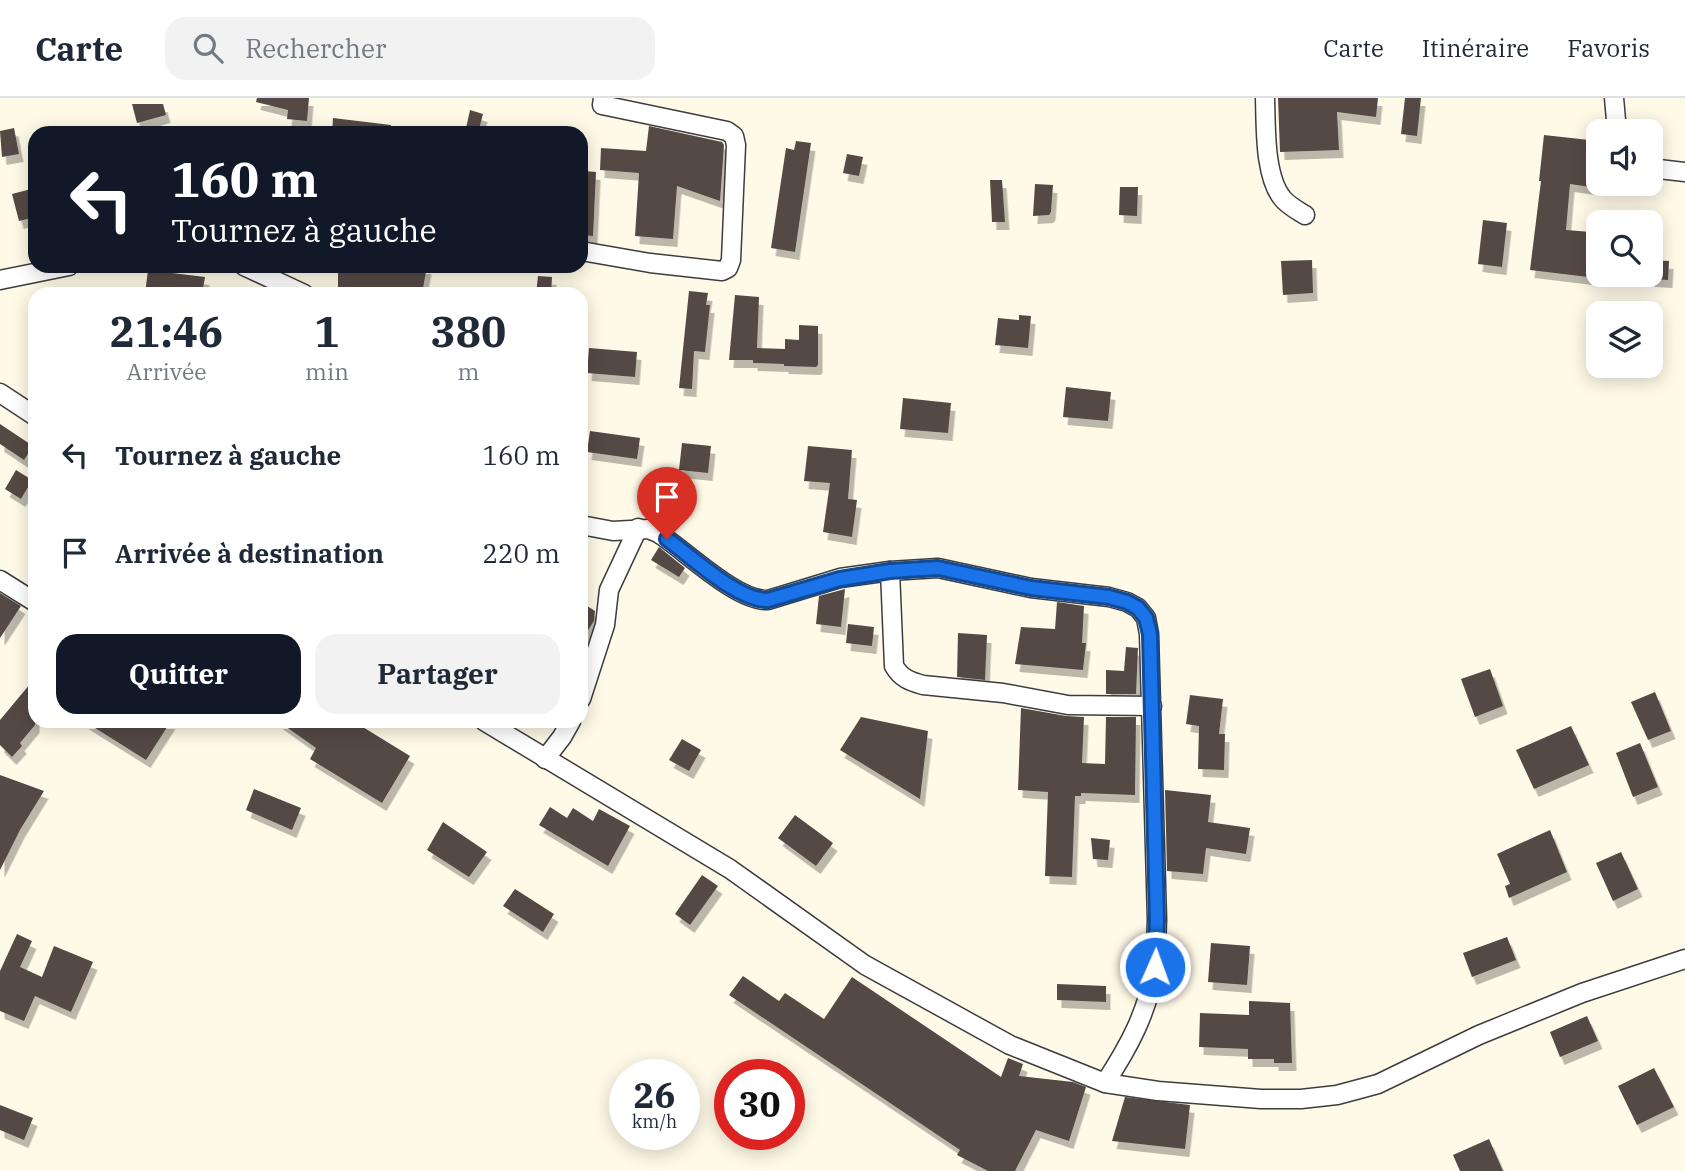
<!DOCTYPE html>
<html lang="fr">
<head>
<meta charset="utf-8">
<style>
  :root { --surface:#fff; --page:#f2f2f3; --text:#1f2937; --muted:#747a83; --line:#e0e1e3; --accent:#111827 }
  body { margin:0; font-family:"IBM Plex Serif",serif; background:var(--page); color:var(--text); height:100vh; display:flex; flex-direction:column; font-size:26px; white-space:nowrap }
  * { box-sizing:border-box; margin:0 }
  p { font-size:23px; color:var(--muted) }
  .icon { flex:none; width:38px; height:38px; fill:none; stroke:currentColor; stroke-width:2; stroke-linecap:round; stroke-linejoin:round }
  .map { position:relative; flex:1; overflow:hidden }
  .drawer { position:absolute; left:28px; top:189px; width:560px; height:441px; display:flex; flex-direction:column; background:var(--surface); border-radius:21px; box-shadow:0 4px 18px #0003 }
  .drawer>* { flex:none }
  .guide { position:absolute; left:28px; top:28px; width:560px; height:147px; border-radius:21px; box-shadow:0 4px 18px #0003; background:#111827; color:#fff; overflow:hidden }
  .tools { position:absolute; left:1586px; top:21px; display:grid; gap:14px }
  .tools a { display:grid; place-items:center; width:77px; height:77px; border-radius:14px; background:var(--surface); box-shadow:0 4px 18px #0003; font-size:35px }
  .speed { position:absolute; left:609px; top:961px; display:flex; gap:14px; font-size:35px; font-weight:700; text-align:center }
  .speed>* { display:grid; place-content:center; width:91px; height:91px; border-radius:50%; background:var(--surface); box-shadow:0 4px 18px #0003; line-height:1 }
  .speed small { font-size:18px; font-weight:400 }
  .speed .limit { border:10px solid #d22; background:#fff; color:#111 }
  .pin { position:absolute; display:grid; place-items:center; width:60px; height:60px; color:#fff; margin:-72px -30px; border-radius:50% 50% 50% 0; rotate:-45deg; box-shadow:0 0 7px #0007 }
  .pin .icon { rotate:45deg }
  .me { position:absolute; width:77px; margin:-38px; rotate:2deg; stroke-linejoin:round; filter:drop-shadow(0 0 5px #0008) }
  .turn { display:flex; align-items:center; gap:24px; height:147px; padding:0 28px; font-size:32px }
  .turn .icon { width:91px; height:91px; stroke-width:2.5 }
  .turn b { display:block; font-size:49px; line-height:60px }
  .eta { display:flex; justify-content:space-evenly; align-items:center; height:119px; text-align:center }
  .eta b { font-size:42px; font-weight:700; line-height:49px }
  .button { display:flex; gap:14px; margin-top:auto; padding:14px 28px }
  .button a { flex:1; height:80px; border-radius:21px; background:var(--accent); color:#fff; font-size:28px; font-weight:700; line-height:80px; text-align:center }
  .button a+a { background:var(--page); color:var(--text) }
  ul { padding:0; list-style:none }
  li { display:flex; align-items:center; gap:21px; height:98px; padding:0 28px }
  li div { flex:1 }
  li b { display:block; font-size:26px }
  li em { font-style:normal }
  header { display:flex; align-items:center; gap:42px; box-sizing:border-box; height:98px; padding:0 35px; background:var(--surface); border-bottom:2px solid var(--line) }
  header strong { font-size:33px }
  nav { display:flex; gap:38px; margin-inline-start:auto; font-size:24px }
  .search { width:490px; height:63px; background:var(--page); display:flex; align-items:center; gap:18px; box-sizing:border-box; padding:0 24px; border-radius:21px; color:var(--muted); font-size:26px }
  .map>svg:first-child { display:block }
  .building { fill:#544a45; filter:url(#shadow) }
  .lines { fill:none; stroke-linecap:round; stroke-linejoin:round }
  .street-casing { stroke:#3d3d3d; stroke-width:21 }
  .street { stroke:#fff; stroke-width:18 }
  .route-casing { stroke:#114b97; stroke-width:18 }
  .route { stroke:#1a73e8; stroke-width:12 }
</style>
</head>
<body>
<header>
<strong>Carte</strong>
<div class="search"><svg class="icon" aria-label="search" viewBox="0 0 24 24"><circle cx="10" cy="10" r="6"/><path d="M15 15l6 6"/></svg>Rechercher</div>
<nav><a>Carte</a><a>Itinéraire</a><a>Favoris</a></nav>
</header>
<div class="map">
<svg width="1685" height="1073" viewBox="0 0 1685 1073">
  <defs>
    <filter id="shadow"><feDropShadow dx="4.5" dy="8" stdDeviation="0" flood-color="#0004"/></filter>
  </defs>
  <rect width="100%" height="100%" fill="#fff9e7"/>
  <g class="building">
    <polygon points="257,0 309,0 307,23 287,21 288,12 256,4"/>
    <polygon points="1278,0 1378,0 1376,19 1337,14 1339,52 1280,54"/>
    <polygon points="1405,0 1421,0 1417,38 1401,36"/>
    <polygon points="132,6 163,6 166,17 137,25"/>
    <polygon points="470,12 483,16 478,35 465,35"/>
    <polygon points="333,20 391,27 390,35 332,35"/>
    <polygon points="649,28 722,44 724,47 720,103 677,88 673,141 635,138 639,75 600,72 601,50 646,53"/>
    <polygon points="14,30 19,56 2,59 0,33"/>
    <polygon points="1544,37 1598,43 1597,90 1570,86 1566,132 1591,134 1588,179 1530,172 1541,83 1539,83"/>
    <polygon points="796,43 811,45 795,154 771,150 786,50 794,52"/>
    <polygon points="847,56 863,59 859,78 843,75"/>
    <polygon points="584,73 596,74 593,138 581,137"/>
    <polygon points="990,82 1002,82 1005,124 992,124"/>
    <polygon points="1035,86 1053,87 1051,114 1049,117 1033,118"/>
    <polygon points="1120,89 1138,89 1137,118 1119,117"/>
    <polygon points="35,90 35,119 19,123 12,96"/>
    <polygon points="1483,122 1507,125 1502,169 1478,166"/>
    <polygon points="1312,162 1313,195 1283,197 1281,163"/>
    <polygon points="1650,162 1669,163 1668,182 1650,181"/>
    <polygon points="374,168 427,168 422,196 338,196 338,172 374,173"/>
    <polygon points="148,172 205,179 202,196 145,196"/>
    <polygon points="538,178 552,179 551,196 536,196"/>
    <polygon points="689,193 708,195 706,207 710,207 705,254 694,253 692,291 679,290"/>
    <polygon points="735,197 759,199 757,250 785,251 785,241 799,242 799,227 818,228 818,267 816,269 784,268 784,266 753,265 753,262 729,262"/>
    <polygon points="1019,217 1031,218 1028,250 995,247 998,220 1019,222"/>
    <polygon points="589,250 637,254 635,279 587,275"/>
    <polygon points="1066,289 1111,294 1108,323 1063,319"/>
    <polygon points="903,300 951,305 948,335 900,331"/>
    <polygon points="0,326 33,348 24,362 0,346"/>
    <polygon points="590,333 640,340 637,361 587,354"/>
    <polygon points="682,345 711,348 708,375 679,372"/>
    <polygon points="808,348 852,352 848,401 857,402 852,439 823,434 830,385 804,383"/>
    <polygon points="16,372 32,382 21,401 5,391"/>
    <polygon points="659,449 685,470 679,479 651,462"/>
    <polygon points="845,491 841,529 816,526 819,498"/>
    <polygon points="0,495 21,508 0,540"/>
    <polygon points="581,504 595,513 594,523 581,543"/>
    <polygon points="1057,504 1084,508 1082,545 1086,545 1083,572 1015,566 1021,529 1055,531"/>
    <polygon points="848,526 874,529 872,548 846,545"/>
    <polygon points="958,535 987,537 985,582 957,579"/>
    <polygon points="1126,549 1138,550 1136,596 1106,596 1106,572 1124,573"/>
    <polygon points="1490,571 1503,608 1475,619 1461,581"/>
    <polygon points="35,580 35,627 20,645 22,648 12,659 0,647 0,622"/>
    <polygon points="1655,594 1671,633 1648,642 1631,604"/>
    <polygon points="1190,597 1223,601 1219,636 1225,636 1224,672 1198,671 1199,628 1186,626"/>
    <polygon points="1021,610 1066,618 1084,619 1082,665 1105,666 1106,619 1136,619 1135,697 1081,695 1081,698 1075,698 1072,779 1045,778 1048,694 1018,692"/>
    <polygon points="861,619 928,633 920,701 840,652"/>
    <polygon points="84,623 171,623 146,662"/>
    <polygon points="278,623 353,623 410,658 382,705 310,661 316,650"/>
    <polygon points="1571,628 1589,667 1534,691 1516,652"/>
    <polygon points="682,641 701,652 689,673 669,662"/>
    <polygon points="1640,645 1658,689 1633,699 1616,655"/>
    <polygon points="0,677 44,693 20,732 0,772"/>
    <polygon points="254,691 301,710 292,732 246,712"/>
    <polygon points="1165,692 1211,697 1208,724 1250,730 1246,756 1206,750 1203,776 1167,773"/>
    <polygon points="550,709 567,720 573,710 593,723 599,711 630,728 608,768 539,727"/>
    <polygon points="795,717 833,745 816,768 778,740"/>
    <polygon points="443,724 487,754 469,779 427,752"/>
    <polygon points="1550,732 1567,774 1509,800 1505,788 1510,786 1497,756"/>
    <polygon points="1091,740 1110,742 1108,762 1093,761"/>
    <polygon points="1621,754 1638,791 1613,803 1596,765"/>
    <polygon points="702,777 718,788 690,827 675,816"/>
    <polygon points="515,791 554,816 543,834 503,808"/>
    <polygon points="17,836 32,843 20,869 42,879 54,848 93,864 71,914 35,898 24,923 0,913 0,873"/>
    <polygon points="1507,839 1516,862 1472,879 1463,855"/>
    <polygon points="1211,845 1250,848 1247,887 1208,884"/>
    <polygon points="743,878 779,903 785,895 824,921 852,879 1001,979 1008,960 1023,966 1019,978 1073,984 1086,989 1069,1043 1036,1032 1015,1073 988,1073 957,1057 960,1052 729,897"/>
    <polygon points="1057,886 1106,888 1106,904 1057,902"/>
    <polygon points="1249,903 1290,905 1292,965 1274,965 1274,961 1248,961 1248,951 1199,949 1200,915 1249,917"/>
    <polygon points="1587,918 1598,943 1560,959 1550,934"/>
    <polygon points="1654,970 1674,1009 1637,1027 1618,988"/>
    <polygon points="1125,999 1190,1007 1185,1051 1112,1043"/>
    <polygon points="0,1007 33,1020 24,1042 0,1032"/>
    <polygon points="1489,1041 1503,1073 1460,1073 1453,1057"/>
  </g>
  <g class="lines">
    <g class="street-casing">
      <g id="street">
        <path d="M 1265,0 C 1266,28 1264,79 1283,101 C 1289,108 1297,112 1305,117"/>
        <polyline points="1614,0 1617,33"/>
        <polyline points="1650,70 1685,74"/>
        <polyline points="581,153 650,165 722,173 728,170 731,162 736,47 734,38 727,33 602,7 603,0"/>
        <polyline points="244,168 304,196"/>
        <polyline points="0,182 69,168"/>
        <polyline points="0,295 35,318"/>
        <path d="M 581,427 L 613,433 L 648,431 L 658,435 C 686,453 736,503 768,502 L 840,480 L 890,473 L 938,470 L 1031,490 L 1109,499 L 1127,504 L 1138,510 L 1146,520 L 1149,536 L 1157,822 C 1156,838 1157,855 1154,871 C 1148,914 1128,950 1105,985"/>
        <path d="M 890,473 L 894,568 C 901,580 909,583 923,587 L 1003,595 L 1068,607 L 1152,608"/>
        <polyline points="0,482 35,504"/>
        <polyline points="581,601 605,527 609,492 638,430"/>
        <polyline points="484,623 730,771 865,867 1010,947 1105,985 1158,993 1261,1001 1301,1001 1337,997 1378,986 1479,937 1582,895 1685,861"/>
        <polyline points="545,661 562,639 571,623"/>
      </g>
    </g>
    <use href="#street" class="street"/>
  </g>
  <g class="lines">
    <g class="route-casing">
      <path id="route" d="M 667,441 C 692,459 738,503 768,502 L 840,481 L 890,473 L 938,470 L 1031,490 L 1109,499 L 1127,504 L 1138,510 L 1146,520 L 1150,536 L 1157,822 L 1155,869"/>
    </g>
    <use href="#route" class="route"/>
  </g>
</svg>
<div class="tools">
<a><svg class="icon" aria-label="sound" viewBox="0 0 24 24"><path d="M4 9h4l5-4v14l-5-4H4zM17 9q2 3 0 6"/></svg></a>
<a><svg class="icon" aria-label="search" viewBox="0 0 24 24"><circle cx="10" cy="10" r="6"/><path d="M15 15l6 6"/></svg></a>
<a><svg class="icon" aria-label="layers" viewBox="0 0 24 24"><path d="M12 4l9 5-9 5-9-5zM3 14l9 5 9-5"/></svg></a>
</div>
<div class="speed"><div>26<small>km/h</small></div><div class="limit">30</div></div>
<div class="pin" style="left:667px;top:441px;background:#d93025"><svg class="icon" aria-label="arrive" viewBox="0 0 24 24"><path d="M6 21V4h12l-3 4 3 4H6"/></svg></div>
<svg class="me" style="left:1155px;top:869px" viewBox="-20 -20 40 40"><circle r="17" fill="#1a73e8" stroke="#fff" stroke-width="3"/><path d="M0-11L8 9 0 5-8 9z" fill="#fff"/></svg>
<div class="guide">
<div class="turn"><svg class="icon" aria-label="left" viewBox="0 0 24 24"><path d="M17 20v-9H6M10 6l-5 5 5 5"/></svg><div><b>160 m</b>Tournez à gauche</div></div>
</div>
<section class="drawer">
<div class="eta">
<div><b>21:46</b><p>Arrivée</p></div>
<div><b>1</b><p>min</p></div>
<div><b>380</b><p>m</p></div>
</div>
<ul>
<li><svg class="icon" aria-label="left" viewBox="0 0 24 24"><path d="M17 20v-9H6M10 6l-5 5 5 5"/></svg><div><b>Tournez à gauche</b></div><em>160 m</em></li>
<li><svg class="icon" aria-label="arrive" viewBox="0 0 24 24"><path d="M6 21V4h12l-3 4 3 4H6"/></svg><div><b>Arrivée à destination</b></div><em>220 m</em></li>
</ul>
<div class="button"><a>Quitter</a><a>Partager</a></div>
</section>
</div>
</body>
</html>
